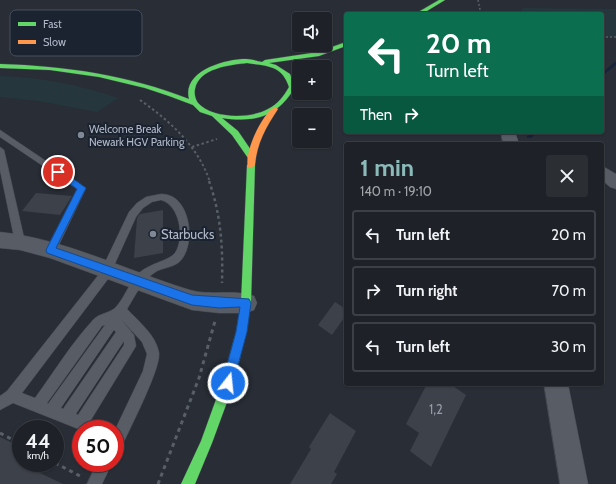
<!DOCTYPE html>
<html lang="en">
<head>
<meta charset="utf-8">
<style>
  :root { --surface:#1e2228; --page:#2b2f34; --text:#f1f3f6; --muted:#a1a4a8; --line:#3c3f45; --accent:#8bbbb9 }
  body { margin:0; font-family:Cabin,sans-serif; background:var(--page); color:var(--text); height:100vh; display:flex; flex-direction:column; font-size:15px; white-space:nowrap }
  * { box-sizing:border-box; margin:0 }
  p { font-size:13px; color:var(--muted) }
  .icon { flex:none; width:22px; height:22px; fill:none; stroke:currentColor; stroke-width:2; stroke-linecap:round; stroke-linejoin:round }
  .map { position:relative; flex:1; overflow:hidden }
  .details { position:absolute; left:344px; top:142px; width:260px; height:244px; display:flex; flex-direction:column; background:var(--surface); border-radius:4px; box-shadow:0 1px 3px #0004,0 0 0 1px var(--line) }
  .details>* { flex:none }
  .banner { position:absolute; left:344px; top:12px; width:260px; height:122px; border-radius:4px; box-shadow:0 1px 3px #0004,0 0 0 1px var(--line); background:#0b6e4f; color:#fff; overflow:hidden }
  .fabs { position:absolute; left:292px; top:12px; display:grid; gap:8px }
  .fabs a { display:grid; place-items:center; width:40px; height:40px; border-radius:4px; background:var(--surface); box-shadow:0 1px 3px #0004,0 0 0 1px var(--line); font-size:20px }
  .speed { position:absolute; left:12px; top:420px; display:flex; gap:8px; font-size:20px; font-weight:700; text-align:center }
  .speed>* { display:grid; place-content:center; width:52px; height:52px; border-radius:50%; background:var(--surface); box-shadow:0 1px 3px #0004,0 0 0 1px var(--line); line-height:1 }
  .speed small { font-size:10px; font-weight:400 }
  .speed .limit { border:6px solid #d22; background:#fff; color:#111 }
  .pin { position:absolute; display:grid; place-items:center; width:34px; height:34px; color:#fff; margin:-17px; border:2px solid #fff; border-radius:50%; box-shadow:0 1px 4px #0007 }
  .me { position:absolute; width:44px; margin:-22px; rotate:16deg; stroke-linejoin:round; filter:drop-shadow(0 0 3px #0008) }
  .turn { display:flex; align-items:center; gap:14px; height:84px; padding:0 16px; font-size:18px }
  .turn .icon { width:52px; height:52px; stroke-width:2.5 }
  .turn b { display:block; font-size:28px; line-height:34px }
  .then { display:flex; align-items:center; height:38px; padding:0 16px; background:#0003; gap:8px; font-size:15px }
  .round { display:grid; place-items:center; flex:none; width:42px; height:42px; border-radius:4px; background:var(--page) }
  .summary { display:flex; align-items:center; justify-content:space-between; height:68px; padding:0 16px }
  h1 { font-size:24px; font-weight:700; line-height:30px; color:var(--accent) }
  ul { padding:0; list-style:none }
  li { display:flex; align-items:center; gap:12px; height:50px; margin:0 8px 6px; padding:0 8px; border:2px solid var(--line); border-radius:4px }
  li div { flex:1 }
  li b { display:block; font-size:15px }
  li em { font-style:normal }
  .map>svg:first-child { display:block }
  .green { fill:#25373c }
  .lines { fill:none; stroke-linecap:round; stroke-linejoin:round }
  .stream { fill:#17233a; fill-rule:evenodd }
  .building { fill:#3d414a }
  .lane-casing { stroke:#454a53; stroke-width:1 }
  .street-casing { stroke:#454a53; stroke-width:1 }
  .fast-casing { stroke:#454a53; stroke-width:1 }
  .slow-casing { stroke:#454a53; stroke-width:1 }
  .path-far3 { stroke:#595f66; stroke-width:1.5; stroke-dasharray:2 2; stroke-linecap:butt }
  .path-far2 { stroke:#595f66; stroke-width:2; stroke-dasharray:2.5 2.5; stroke-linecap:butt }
  .path-far1 { stroke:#595f66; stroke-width:2.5; stroke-dasharray:3 3; stroke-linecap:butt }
  .path { stroke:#595f66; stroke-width:3; stroke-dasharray:4 4; stroke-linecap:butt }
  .lane { fill:#585c64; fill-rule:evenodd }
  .street { fill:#585c64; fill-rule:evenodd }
  .fast { fill:#63d668; fill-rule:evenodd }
  .slow { fill:#ff974d; fill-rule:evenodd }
  .route { fill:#1a73e8; stroke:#114b97 }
  .poi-dot { fill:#818895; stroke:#1b2331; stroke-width:1.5 }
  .labels { text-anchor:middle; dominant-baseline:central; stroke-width:4; stroke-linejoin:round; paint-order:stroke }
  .far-poi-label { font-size:11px; fill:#b1b9c8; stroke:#1b2331; text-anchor:start }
  .poi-label { font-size:13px; fill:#b1b9c8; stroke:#1b2331; text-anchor:start }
  .near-number-label { font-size:13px; fill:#949ba8 }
  .key { fill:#1b2331; stroke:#48505e; stroke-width:1 }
  .key-label { font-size:11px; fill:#b1b9c8 }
</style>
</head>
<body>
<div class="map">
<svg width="616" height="484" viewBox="0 0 616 484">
  <rect width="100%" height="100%" fill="#282d36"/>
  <g class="green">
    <polygon points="522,8 616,9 616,37 602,37 602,14 521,14"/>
    <path d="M 0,76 C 41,77 79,85 118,98 L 97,112 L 39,101 L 0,97 Z"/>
  </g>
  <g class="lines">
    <g class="stream">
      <polygon points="615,62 616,62 616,65 602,76 602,73"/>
      <polygon points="533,132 538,132 531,138 527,138 527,136"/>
    </g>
  </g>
  <g class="building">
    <polygon points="36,193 72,196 60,215 22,211"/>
    <polygon points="163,210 163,253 134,258 137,218 140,214"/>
    <polygon points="335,302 346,309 346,315 332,335 318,325"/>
    <polygon points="427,384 450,384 466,395 431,467 410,451 419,433 406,424"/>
    <polygon points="330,413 356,431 334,472 337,474 331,484 290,484 311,449 309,447"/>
    <polygon points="0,437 21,447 21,464 63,484 0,484"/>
  </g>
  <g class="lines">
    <g class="lane-casing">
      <g id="lane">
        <polygon points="0,130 86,188 55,253 47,253 46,250 77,189 0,137"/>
        <polygon points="0,147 4,150 25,242 24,245 16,245 15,242 0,170"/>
        <path d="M 161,194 C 165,194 169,195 173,197 C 191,208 194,243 182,259 C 176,267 166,267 157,271 C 143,279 135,296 127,309 C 139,322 156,335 159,353 C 161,369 128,432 120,450 L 115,452 L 115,430 L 143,371 L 147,354 L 142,342 L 121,319 L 134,335 L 136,346 L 86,428 L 81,430 L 13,403 L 0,410 L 0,396 L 7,391 L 100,273 L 129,212 L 137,203 L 146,197 ZM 161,200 C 180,205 185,238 175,253 C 169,261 149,263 138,274 C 129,283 125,297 116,307 C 111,313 99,313 93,320 C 71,344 54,372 35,398 L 22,393 L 108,279 L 136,217 L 143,208 L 152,202 ZM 105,325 L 48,404 L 47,403 L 102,326 ZM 114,330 L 116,332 L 63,409 L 61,408 ZM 124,341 L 124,345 L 78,415 L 76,414 Z"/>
        <polygon points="97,463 112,463 102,484 87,484"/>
      </g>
    </g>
    <g class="street-casing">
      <g id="street">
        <polygon points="501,132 515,132 519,144 503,144"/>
        <polygon points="604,167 616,174 616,189 610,187 602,180 602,168"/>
        <path d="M 0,232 C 66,239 127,271 190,290 C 210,296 234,289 254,296 L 257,303 L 254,310 L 246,313 L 219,313 L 192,310 L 50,258 L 20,250 L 0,248 Z"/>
        <polygon points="544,384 568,384 588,484 560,484"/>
      </g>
    </g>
    <g class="fast-casing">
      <g id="fast">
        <polygon points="439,0 445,0 422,14 415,14"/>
        <path d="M 346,42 L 346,46 L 319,56 L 269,63 L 276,65 L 290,74 L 295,87 C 278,117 255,123 222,118 L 238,131 L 255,156 L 251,159 L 248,158 L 232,135 L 212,116 L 200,112 L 193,105 L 169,96 L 145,88 L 99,77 L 50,70 L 0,68 L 0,64 C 65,66 128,75 189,99 C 182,71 225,59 246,59 C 251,59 257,61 262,62 L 265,60 L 318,52 ZM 247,63 C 267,66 282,65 289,87 C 284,96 278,104 268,109 C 251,119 212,119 198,103 C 195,99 194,93 195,89 C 199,68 230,65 247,63 Z"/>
        <polygon points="251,162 255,165 251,303 246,332 234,383 212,443 195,484 181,484 201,441 222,383 236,332 241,303 247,165"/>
      </g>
    </g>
    <g class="slow-casing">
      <path id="slow" d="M 275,107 L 278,109 C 266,127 257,143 255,165 L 251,168 L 248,167 C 244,153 262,113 275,107 Z"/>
    </g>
    <g class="path-far3">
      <polyline points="478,0 481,14"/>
      <polyline points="602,37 616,37"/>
    </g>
    <g class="path-far2">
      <path d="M 140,100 C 170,121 198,146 210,182"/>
      <polyline points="192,147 217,139"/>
    </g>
    <path class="path-far1" d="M 209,181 C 221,215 223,247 222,283"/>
    <g class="path">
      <polyline points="0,433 21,444"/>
      <polyline points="55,463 82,477"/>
      <polyline points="158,484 199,378 215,321"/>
    </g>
    <use href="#lane" class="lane"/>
    <use href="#street" class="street"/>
    <use href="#fast" class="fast"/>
    <use href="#slow" class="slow"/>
  </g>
  <polygon class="route" points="56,170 61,170 86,188 56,248 192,295 249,299 251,303 247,332 232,387 228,388 224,387 222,383 236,332 240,307 219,308 192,305 47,253 46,250 77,189 56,174"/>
  <g class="poi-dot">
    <circle cx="81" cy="135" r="4"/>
    <circle cx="153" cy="234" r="4"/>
  </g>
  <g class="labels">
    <g class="far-poi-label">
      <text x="89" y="129">Welcome Break<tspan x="89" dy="13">Newark HGV Parking</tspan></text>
    </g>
    <g class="poi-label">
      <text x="161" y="234">Starbucks</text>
    </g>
    <g class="near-number-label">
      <text x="436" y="409">1,2</text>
    </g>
  </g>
  <rect x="10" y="10" width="132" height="46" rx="6" class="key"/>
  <rect x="18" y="22" width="18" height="4" fill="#63d668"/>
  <rect x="18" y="40" width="18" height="4" fill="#ff974d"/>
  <g class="key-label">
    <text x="43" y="28">Fast</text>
    <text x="43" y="46">Slow</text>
  </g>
</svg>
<div class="fabs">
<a><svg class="icon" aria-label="sound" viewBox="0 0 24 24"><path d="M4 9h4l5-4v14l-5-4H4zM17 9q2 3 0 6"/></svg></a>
<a>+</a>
<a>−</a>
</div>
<div class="speed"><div>44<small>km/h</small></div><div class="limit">50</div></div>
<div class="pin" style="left:58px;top:172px;background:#d93025"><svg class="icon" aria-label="arrive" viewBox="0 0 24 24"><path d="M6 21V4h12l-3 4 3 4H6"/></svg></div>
<svg class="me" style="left:228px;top:383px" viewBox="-20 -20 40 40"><circle r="17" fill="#1a73e8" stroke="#fff" stroke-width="3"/><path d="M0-11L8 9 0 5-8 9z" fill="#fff"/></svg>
<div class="banner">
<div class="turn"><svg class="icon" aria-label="left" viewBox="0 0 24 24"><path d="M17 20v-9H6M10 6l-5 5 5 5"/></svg><div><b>20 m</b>Turn left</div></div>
<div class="then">Then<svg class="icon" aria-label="right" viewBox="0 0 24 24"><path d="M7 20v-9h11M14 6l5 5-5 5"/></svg></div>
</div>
<section class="details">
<div class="summary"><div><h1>1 min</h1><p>140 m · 19:10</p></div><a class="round"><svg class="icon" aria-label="close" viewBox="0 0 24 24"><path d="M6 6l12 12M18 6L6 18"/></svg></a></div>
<ul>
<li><svg class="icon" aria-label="left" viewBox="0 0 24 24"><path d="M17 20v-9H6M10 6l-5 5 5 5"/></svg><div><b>Turn left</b></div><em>20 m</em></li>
<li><svg class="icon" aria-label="right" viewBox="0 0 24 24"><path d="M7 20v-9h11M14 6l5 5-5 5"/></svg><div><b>Turn right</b></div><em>70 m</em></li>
<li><svg class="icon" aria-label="left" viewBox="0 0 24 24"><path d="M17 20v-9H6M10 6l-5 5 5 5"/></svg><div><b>Turn left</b></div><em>30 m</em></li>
</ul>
</section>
</div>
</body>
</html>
